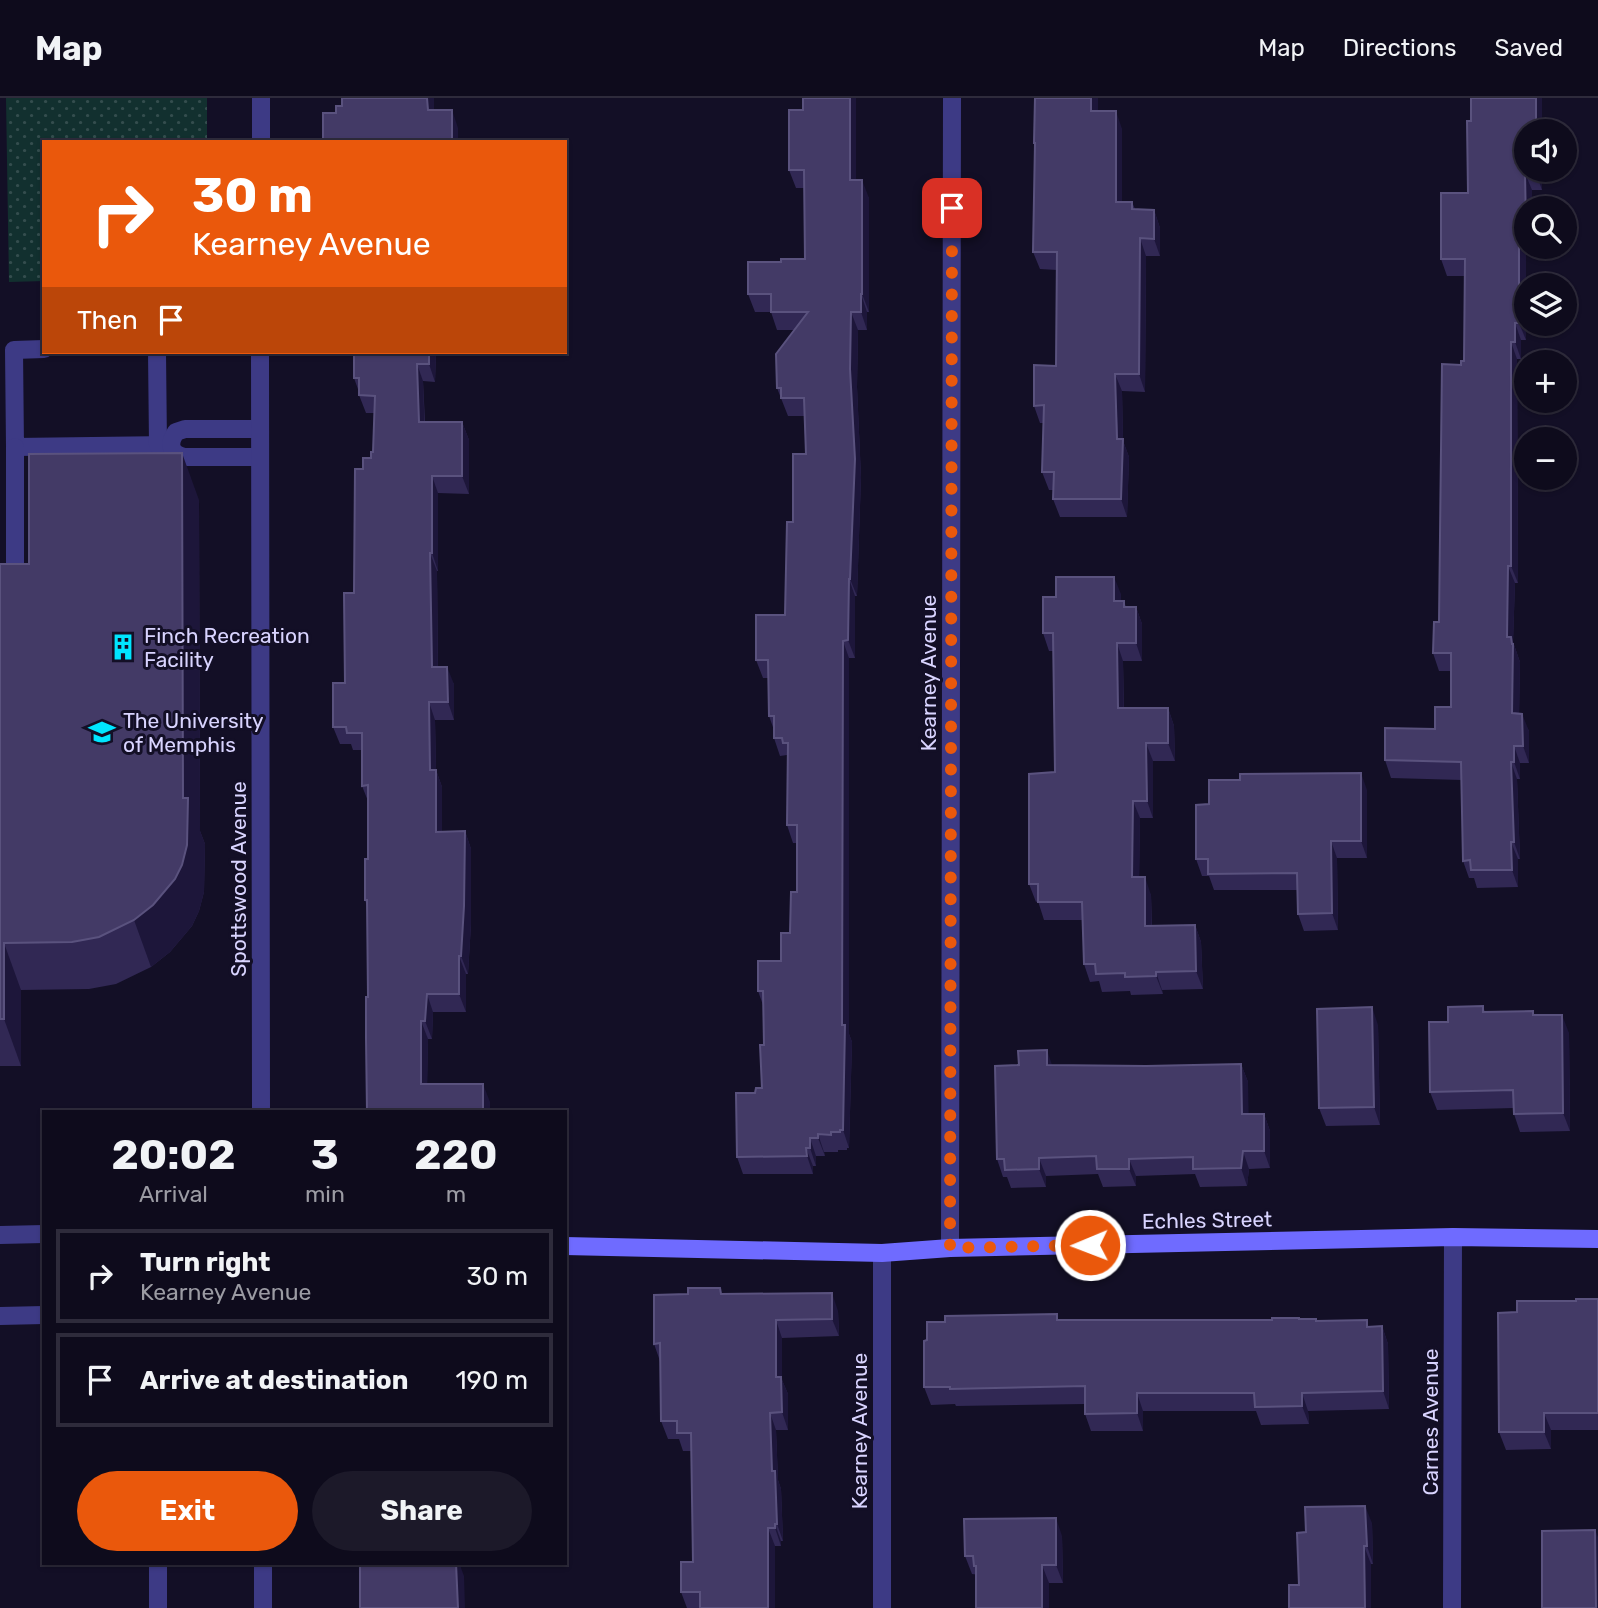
<!DOCTYPE html>
<html lang="en">
<head>
<meta charset="utf-8">
<style>
  :root { --surface:#0e0b1c; --page:#1c1929; --text:#f1f3f6; --muted:#9b9ba3; --line:#2e2b3b; --accent:#ea580c }
  body { margin:0; font-family:Rubik,sans-serif; background:var(--page); color:var(--text); height:100vh; display:flex; flex-direction:column; font-size:26px; white-space:nowrap }
  * { box-sizing:border-box; margin:0 }
  p { font-size:23px; color:var(--muted) }
  .icon { flex:none; width:38px; height:38px; fill:none; stroke:currentColor; stroke-width:2; stroke-linecap:round; stroke-linejoin:round }
  .map { position:relative; flex:1; overflow:hidden }
  .drawer { position:absolute; left:42px; top:1012px; width:525px; height:455px; display:flex; flex-direction:column; background:var(--surface); border-radius:0px; box-shadow:0 2px 5px #0004,0 0 0 2px var(--line) }
  .drawer>* { flex:none }
  .top-card { position:absolute; left:42px; top:42px; width:525px; height:214px; border-radius:0px; box-shadow:0 2px 5px #0004,0 0 0 2px var(--line); background:#ea580c; color:#fff; overflow:hidden }
  .fabs { position:absolute; left:1514px; top:21px; display:grid; gap:14px }
  .fabs a { display:grid; place-items:center; width:63px; height:63px; border-radius:50%; background:var(--surface); box-shadow:0 2px 5px #0004,0 0 0 2px var(--line); font-size:35px }
  .pin { position:absolute; display:grid; place-items:center; width:60px; height:60px; color:#fff; margin:-30px; border-radius:14px; box-shadow:0 4px 10px #0006 }
  .me { position:absolute; width:77px; margin:-38px; rotate:269deg; stroke-linejoin:round; filter:drop-shadow(0 0 5px #0008) }
  .turn { display:flex; align-items:center; gap:24px; height:147px; padding:0 35px; font-size:32px }
  .turn .icon { width:91px; height:91px; stroke-width:2.5 }
  .turn b { display:block; font-size:49px; line-height:60px }
  .then { display:flex; align-items:center; height:66px; padding:0 35px; background:#0003; gap:14px; font-size:26px }
  .eta { display:flex; justify-content:space-evenly; align-items:center; height:119px; text-align:center }
  .eta b { font-size:42px; font-weight:700; line-height:49px }
  .action { display:flex; gap:14px; margin-top:auto; padding:14px 35px }
  .action a { flex:1; height:80px; border-radius:42px; background:var(--accent); color:#fff; font-size:28px; font-weight:700; line-height:80px; text-align:center }
  .action a+a { background:var(--page); color:var(--text) }
  ul { padding:0; list-style:none }
  li { display:flex; align-items:center; gap:21px; height:94px; margin:0 14px 10px; padding:0 21px; border:4px solid var(--line); border-radius:0px }
  li div { flex:1 }
  li b { display:block; font-size:26px }
  li em { font-style:normal }
  header { display:flex; align-items:center; gap:42px; box-sizing:border-box; height:98px; padding:0 35px; background:var(--surface); border-bottom:2px solid var(--line) }
  header strong { font-size:33px }
  nav { display:flex; gap:38px; margin-inline-start:auto; font-size:24px }
  .map>svg:first-child { display:block }
  .park { fill:url(#park-dots) }
  .lines { fill:none; stroke-linecap:round; stroke-linejoin:round }
  .lane { stroke:#3d3a85; stroke-width:18 }
  .street { stroke:#3d3a85; stroke-width:18 }
  .secondary { stroke:#6f6bff; stroke-width:18 }
  .wall { fill:#312854 }
  .shaded-wall { fill:#1d163a }
  .building { fill:#433a66; stroke:#5a527e; stroke-width:2 }
  .route { stroke:#ea580c; stroke-width:12; stroke-dasharray:0 21.6 }
  .labels { text-anchor:middle; dominant-baseline:central; stroke-width:6; stroke-linejoin:round; paint-order:stroke }
  .poi-label { font-size:21px; fill:#d9d4ff; stroke:#130f26; text-anchor:start }
  .street-label { font-size:21px; fill:#d9d4ff; stroke:#130f26 }
</style>
</head>
<body>
<header>
<strong>Map</strong>
<nav><a>Map</a><a>Directions</a><a>Saved</a></nav>
</header>
<div class="map">
<svg width="1598" height="1510" viewBox="0 0 1598 1510">
  <defs>
    <pattern id="park-dots" width="8" height="8" patternUnits="userSpaceOnUse" patternTransform="scale(1.75)"><rect width="8" height="8" fill="#12302f"/><path d="M2 2h.1M6 6h.1" fill="none" stroke="#344d4e" stroke-width="1.8" stroke-linecap="round"/></pattern>
  </defs>
  <rect width="100%" height="100%" fill="#130f26"/>
  <polygon class="park" points="6,0 207,0 207,44 44,44 44,183 9,184"/>
  <g class="lines">
    <g class="lane">
      <polyline points="44,251 14,252 15,349 170,347"/>
      <polyline points="157,254 158,347"/>
      <path d="M 260,359 L 184,359 C 170,355 168,346 176,334 L 185,331 L 260,331"/>
      <polyline points="0,483 15,483 15,349"/>
      <polyline points="0,1218 44,1217"/>
      <polyline points="158,1510 158,1465"/>
    </g>
    <g class="street">
      <polyline points="261,44 261,0"/>
      <polyline points="260,254 261,1013"/>
      <polyline points="0,1137 44,1136"/>
      <polyline points="950,1150 952,0"/>
      <polyline points="263,1465 263,1510"/>
      <polyline points="882,1510 882,1155"/>
      <polyline points="1452,1510 1453,1139"/>
    </g>
    <polyline class="secondary" points="565,1148 882,1155 950,1150 1453,1139 1598,1141"/>
  </g>
  <g class="wall">
    <polygon points="803,0 856,0 856,82 869,100 869,214 867,214 867,232 858,232 857,289 861,379 857,498 855,498 855,560 849,560 849,936 852,944 849,1050 847,1050 847,1052 838,1052 838,1054 824,1054 825,1058 816,1058 816,1068 813,1068 813,1076 743,1076 737,1059 755,995 762,990 764,947 763,907 758,893 781,863 790,835 797,794 797,745 793,745 787,727 788,660 787,657 780,658 774,640 774,632 769,618 769,580 763,580 756,562 785,517 793,424 806,356 804,318 788,318 777,290 795,232 777,232 771,214 755,214 748,196 781,164 805,161 805,90 796,90 789,72 803,12"/>
    <polygon points="1035,0 1098,0 1098,13 1122,31 1122,104 1132,104 1135,111 1154,112 1160,130 1160,158 1146,158 1145,294 1122,293 1123,343 1129,359 1127,419 1060,419 1053,401 1053,392 1049,392 1042,374 1043,325 1040,325 1034,308 1056,268 1057,172 1040,171 1033,154 1035,49 1034,45"/>
    <polygon points="1542,0 1542,33 1526,33 1526,72 1542,72 1542,92 1532,92 1532,110 1526,110 1526,242 1521,242 1521,261 1517,261 1518,485 1515,485 1513,544 1520,564 1519,615 1529,633 1529,665 1520,665 1520,681 1517,681 1520,761 1518,761 1518,789 1477,790 1474,780 1469,780 1463,763 1462,682 1391,680 1385,662 1435,631 1451,609 1451,573 1439,573 1433,555 1439,524 1461,267 1464,263 1465,178 1447,178 1441,161 1468,95 1471,23"/>
    <polygon points="354,254 436,254 435,284 423,283 425,324 462,324 469,342 469,396 438,395 438,473 437,473 438,569 454,586 454,622 435,622 436,672 442,689 442,734 465,733 471,751 471,826 468,876 466,876 466,914 433,914 432,941 428,941 427,986 490,1004 367,1013 367,808 365,802 368,761 368,703 362,688 362,652 353,652 351,646 340,646 333,629 345,585 354,495 363,371 371,360 373,354 374,315 366,315 359,297 359,294 354,280"/>
    <polygon points="199,402 200,733 205,746 204,794 199,813 192,828 170,854 151,869 116,886 89,891 21,892 21,968 0,968 0,466 29,466"/>
    <polygon points="1121,496 1121,503 1124,503 1126,509 1136,509 1142,526 1142,563 1123,563 1124,610 1168,610 1174,628 1175,663 1153,663 1153,720 1140,720 1139,779 1151,797 1152,828 1195,827 1201,844 1203,891 1162,892 1163,896 1131,897 1130,893 1102,894 1099,883 1090,884 1084,866 1082,822 1044,822 1038,803 1036,804 1029,786 1055,674 1053,553 1049,553 1043,535"/>
    <polygon points="1367,692 1367,760 1337,760 1338,832 1304,833 1298,816 1297,792 1214,792 1209,778 1202,778 1196,761 1209,706"/>
    <polygon points="1483,908 1485,914 1534,917 1569,935 1570,1033 1520,1034 1514,1016 1514,1010 1437,1012 1430,994 1448,924"/>
    <polygon points="1378,927 1380,1027 1326,1028 1319,1010"/>
    <polygon points="1241,966 1248,984 1248,1016 1264,1016 1270,1033 1270,1070 1249,1071 1247,1088 1200,1089 1195,1076 1136,1078 1136,1088 1103,1089 1098,1076 1046,1078 1046,1089 1011,1090 1007,1079 1003,1079 997,1061 1019,967 1146,968"/>
    <polygon points="723,1196 838,1213 839,1238 782,1240 782,1282 788,1296 788,1332 776,1332 778,1382 781,1391 783,1443 781,1443 781,1448 775,1448 775,1510 687,1510 681,1494 693,1464 691,1353 683,1353 679,1341 668,1341 661,1323 660,1263 654,1246"/>
    <polygon points="1598,1201 1598,1332 1551,1332 1551,1351 1506,1352 1499,1334 1517,1214 1576,1203"/>
    <polygon points="1300,1221 1369,1228 1382,1228 1388,1246 1389,1311 1308,1313 1309,1326 1261,1327 1256,1313 1143,1313 1143,1333 1091,1333 1085,1316 1085,1306 956,1308 955,1306 931,1307 924,1289 927,1242 945,1224 1059,1222 1272,1222"/>
    <polygon points="1372,1425 1373,1466 1371,1466 1371,1510 1289,1510 1299,1487 1306,1434"/>
    <polygon points="1062,1438 1063,1485 1049,1485 972,1476 965,1458"/>
  </g>
  <g class="shaded-wall">
    <polygon points="427,0 434,0 434,30 428,12"/>
    <polygon points="850,0 856,0 856,100 850,82"/>
    <polygon points="1091,0 1098,0 1098,30 1091,13"/>
    <rect x="1536" y="0" width="6" height="33"/>
    <polygon points="452,12 458,30 458,44 452,44"/>
    <polygon points="1116,13 1122,31 1122,121 1116,104"/>
    <polygon points="1536,72 1542,72 1542,92 1536,75"/>
    <polygon points="1525,75 1532,92 1532,110 1526,110"/>
    <polygon points="862,82 869,100 869,214 862,196"/>
    <polygon points="1154,112 1160,130 1160,158 1154,141"/>
    <polygon points="1519,128 1526,145 1526,242 1519,225"/>
    <polygon points="1140,140 1146,158 1145,294 1139,276"/>
    <polygon points="861,196 867,214 867,232 861,214"/>
    <polygon points="851,214 858,232 857,289 861,379 857,498 850,481"/>
    <polygon points="1515,225 1521,242 1521,261 1515,244"/>
    <polygon points="1511,244 1517,261 1518,485 1511,468"/>
    <polygon points="429,254 436,254 435,284 429,266"/>
    <polygon points="417,266 423,283 425,342 419,324"/>
    <polygon points="1115,276 1122,293 1123,343 1129,359 1127,419 1121,401"/>
    <polygon points="462,324 469,342 469,396 462,378"/>
    <polygon points="182,355 199,402 200,733 205,746 204,794 199,813 192,828 170,854 151,869 134,822 183,700"/>
    <polygon points="432,378 438,395 438,473 432,455"/>
    <polygon points="430,455 437,473 438,587 432,569"/>
    <polygon points="1508,468 1515,485 1513,544 1520,564 1519,633 1512,615 1507,539"/>
    <polygon points="1114,479 1121,496 1121,521 1114,503"/>
    <polygon points="849,481 855,498 855,560 848,542"/>
    <polygon points="1136,509 1142,526 1142,563 1136,545"/>
    <polygon points="843,543 849,560 849,936 852,944 849,1050 843,1032"/>
    <polygon points="1117,545 1123,563 1124,628 1118,610"/>
    <polygon points="447,569 454,586 454,622 448,604"/>
    <polygon points="429,604 435,622 436,672 442,689 442,751 436,734 430,672"/>
    <polygon points="1168,610 1174,628 1175,663 1168,645"/>
    <polygon points="1522,616 1529,633 1529,665 1523,648"/>
    <polygon points="1146,645 1153,663 1153,720 1147,703"/>
    <polygon points="1514,648 1520,665 1520,681 1514,664"/>
    <polygon points="1511,664 1517,681 1520,761 1514,744"/>
    <polygon points="1361,675 1367,692 1367,760 1361,743"/>
    <polygon points="1133,703 1140,720 1139,797 1132,779"/>
    <polygon points="465,733 471,751 471,826 468,876 461,858"/>
    <polygon points="1331,743 1337,760 1338,832 1332,815"/>
    <polygon points="1511,744 1518,761 1518,789 1512,772"/>
    <polygon points="1145,779 1151,797 1152,846 1145,828"/>
    <polygon points="1195,827 1201,844 1203,891 1196,873"/>
    <polygon points="4,845 21,892 21,968 4,921"/>
    <polygon points="459,858 466,876 466,914 459,896"/>
    <polygon points="1156,874 1162,892 1163,896 1156,878"/>
    <polygon points="427,896 433,914 432,941 425,923"/>
    <polygon points="1372,909 1378,927 1380,1027 1374,1009"/>
    <polygon points="1562,917 1569,935 1570,1033 1563,1015"/>
    <polygon points="421,923 428,941 427,1003 421,986"/>
    <polygon points="1047,952 1053,970 1047,967"/>
    <polygon points="1241,966 1248,984 1249,1034 1242,1016"/>
    <polygon points="483,986 490,1004 490,1013 483,1013"/>
    <polygon points="1264,1016 1270,1033 1270,1070 1264,1053"/>
    <polygon points="818,1036 824,1054 825,1058 818,1040"/>
    <polygon points="810,1040 816,1058 816,1068 810,1050"/>
    <polygon points="806,1050 813,1068 813,1076 807,1058"/>
    <polygon points="1243,1053 1249,1071 1247,1088 1241,1070"/>
    <polygon points="1039,1060 1046,1078 1046,1089 1039,1071"/>
    <polygon points="1129,1061 1136,1078 1136,1088 1129,1071"/>
    <polygon points="832,1195 838,1213 839,1238 832,1221"/>
    <polygon points="776,1222 782,1240 782,1282 788,1296 788,1332 782,1314 776,1279"/>
    <polygon points="1382,1228 1388,1246 1389,1311 1383,1293"/>
    <polygon points="1137,1295 1143,1313 1143,1333 1137,1315"/>
    <polygon points="1302,1295 1308,1313 1309,1326 1302,1308"/>
    <polygon points="770,1315 776,1332 778,1382 781,1391 783,1443 777,1426 772,1373"/>
    <polygon points="1544,1315 1551,1332 1551,1351 1544,1334"/>
    <polygon points="1365,1408 1372,1425 1373,1466 1367,1448"/>
    <polygon points="1056,1420 1062,1438 1063,1485 1056,1467"/>
    <polygon points="775,1426 781,1443 781,1448 775,1430"/>
    <polygon points="768,1430 775,1448 775,1510 768,1510"/>
    <polygon points="1595,1432 1598,1439 1598,1510 1596,1510"/>
    <polygon points="1364,1448 1371,1466 1371,1510 1365,1510"/>
    <polygon points="456,1465 461,1465 461,1470 464,1478 465,1510 458,1510"/>
    <polygon points="1042,1467 1049,1485 1049,1510 1042,1510"/>
  </g>
  <g class="building">
    <polygon points="342,0 427,0 428,12 452,12 452,44 323,44 323,15 336,15 336,8 342,8"/>
    <polygon points="803,0 850,0 850,82 862,82 862,196 861,196 861,214 851,214 850,271 855,361 850,481 849,481 848,542 843,543 842,927 845,927 843,1032 840,1032 840,1034 831,1034 831,1037 818,1036 818,1040 810,1040 810,1050 806,1050 807,1058 737,1059 736,995 755,995 756,990 762,990 760,947 764,947 763,893 758,893 758,863 781,863 781,835 790,835 791,794 797,794 797,727 787,727 788,645 783,645 782,640 774,640 774,618 769,618 768,562 756,562 756,517 785,517 787,424 793,424 793,356 806,356 804,300 781,300 781,290 777,290 776,256 808,214 771,214 771,196 748,196 748,164 781,164 781,161 805,161 804,72 789,72 789,12 803,12"/>
    <polygon points="1035,0 1091,0 1091,13 1116,13 1116,104 1132,104 1132,111 1154,112 1154,141 1140,140 1139,276 1115,276 1117,341 1123,341 1121,401 1053,401 1054,374 1042,374 1044,307 1034,308 1034,267 1056,268 1057,154 1033,154 1035,45 1034,45"/>
    <polygon points="1471,0 1536,0 1536,33 1526,33 1526,72 1536,72 1536,75 1525,75 1526,128 1519,128 1519,225 1515,225 1515,244 1511,244 1511,468 1508,468 1507,539 1511,539 1512,546 1513,546 1512,615 1522,616 1523,648 1514,648 1514,664 1511,664 1514,744 1511,744 1512,772 1471,772 1470,762 1463,763 1461,664 1385,662 1385,630 1435,631 1435,609 1451,609 1451,555 1433,555 1434,524 1439,524 1442,266 1461,267 1461,263 1464,263 1465,161 1441,161 1441,95 1468,95 1467,23 1471,23"/>
    <polygon points="354,254 429,254 429,266 417,266 419,324 462,324 462,378 432,378 432,455 430,455 432,569 447,569 448,604 429,604 430,672 436,672 436,734 465,733 464,808 461,858 459,858 459,896 427,896 425,923 421,923 421,986 483,986 483,1013 367,1013 366,940 366,899 368,899 367,802 365,802 365,761 368,761 368,687 362,688 362,635 347,635 346,629 333,629 333,585 345,585 344,495 354,495 355,371 363,371 363,360 371,360 371,354 373,354 375,298 359,297 359,280 354,280"/>
    <polygon points="182,355 183,700 188,700 187,747 182,767 175,781 153,807 134,822 99,839 72,844 4,845 4,921 0,921 0,466 29,466 29,356"/>
    <polygon points="1056,479 1114,479 1114,503 1124,503 1124,509 1136,509 1136,545 1117,545 1118,610 1168,610 1168,645 1146,645 1147,703 1133,703 1132,779 1145,779 1145,828 1195,827 1196,873 1156,874 1156,878 1125,879 1125,875 1096,876 1095,866 1084,866 1082,804 1038,804 1038,786 1029,786 1029,676 1055,674 1053,535 1043,535 1043,499 1056,499"/>
    <polygon points="1361,675 1361,743 1331,743 1332,815 1298,816 1297,775 1208,776 1208,761 1196,761 1196,707 1209,706 1209,682 1240,682 1240,676"/>
    <polygon points="1483,908 1483,914 1533,913 1533,917 1562,917 1563,1015 1514,1016 1513,992 1430,994 1429,924 1448,924 1448,909"/>
    <polygon points="1372,909 1374,1009 1319,1010 1317,911"/>
    <polygon points="1047,952 1047,967 1146,968 1241,966 1242,1016 1264,1016 1264,1053 1243,1053 1241,1070 1193,1071 1193,1059 1129,1061 1129,1071 1097,1071 1096,1058 1039,1060 1039,1071 1005,1072 1004,1061 997,1061 995,968 1019,967 1018,953"/>
    <polygon points="688,1190 720,1190 721,1196 832,1195 832,1221 776,1222 776,1279 781,1279 782,1314 770,1315 772,1373 775,1373 777,1426 775,1426 775,1430 768,1430 768,1510 700,1510 700,1494 681,1494 681,1464 693,1464 691,1335 677,1335 677,1323 661,1323 660,1245 654,1246 654,1197 688,1196"/>
    <polygon points="1576,1201 1598,1201 1598,1315 1544,1315 1544,1334 1499,1334 1498,1215 1517,1214 1517,1203 1576,1203"/>
    <polygon points="1057,1216 1057,1222 1272,1222 1272,1220 1299,1220 1299,1221 1316,1221 1316,1223 1367,1222 1367,1229 1382,1228 1383,1293 1302,1295 1302,1308 1255,1309 1254,1295 1137,1295 1137,1315 1085,1316 1085,1288 950,1291 950,1289 924,1289 924,1243 927,1242 927,1224 945,1224 945,1218"/>
    <polygon points="1365,1408 1367,1448 1364,1448 1365,1510 1289,1510 1289,1487 1299,1487 1297,1435 1306,1434 1305,1409"/>
    <polygon points="1056,1420 1056,1467 1042,1467 1042,1510 976,1510 976,1468 974,1468 973,1458 965,1458 964,1421"/>
    <polygon points="1595,1432 1596,1510 1542,1510 1542,1433"/>
    <polygon points="364,1465 456,1465 458,1510 360,1510 360,1466"/>
  </g>
  <g class="lines">
    <polyline class="route" points="952,110 950,1150 1090,1147"/>
  </g>
  <defs>
    <g id="building-bare" transform="scale(2.1)"><path d="M-4-6H4V6H1V3H-1V6H-4ZM-2.5-4.3h1.7v1.8h-1.7ZM.8-4.3h1.7v1.8H.8ZM-2.5-1h1.7V.8h-1.7ZM.8-1h1.7V.8H.8Z" fill="#00e5ff" stroke="#130f26" stroke-width="2.5" paint-order="stroke"/></g>
    <g id="university-bare" transform="scale(2.1)"><path d="M0-5L7-2L0 1L-7-2ZM-4 1L0 2.5L4 1V4Q0 6-4 4Z" fill="#00e5ff" stroke="#130f26" stroke-width="2.5" paint-order="stroke"/></g>
  </defs>
  <g fill-rule="evenodd">
    <use href="#building-bare" x="123" y="549"/>
    <use href="#university-bare" x="102" y="634"/>
  </g>
  <g class="labels">
    <g class="poi-label">
      <text x="144" y="537">Finch Recreation<tspan x="144" dy="24">Facility</tspan></text>
      <text x="123" y="622">The University<tspan x="123" dy="24">of Memphis</tspan></text>
    </g>
    <g class="street-label">
      <text transform="translate(928 575) rotate(-90)">Kearney Avenue</text>
      <text transform="translate(238 781) rotate(-90)">Spottswood Avenue</text>
      <text transform="translate(1207 1122) rotate(-1)">Echles Street</text>
      <text transform="translate(1430 1324) rotate(-90)">Carnes Avenue</text>
      <text transform="translate(859 1333) rotate(-90)">Kearney Avenue</text>
    </g>
  </g>
</svg>
<div class="fabs">
<a><svg class="icon" aria-label="sound" viewBox="0 0 24 24"><path d="M4 9h4l5-4v14l-5-4H4zM17 9q2 3 0 6"/></svg></a>
<a><svg class="icon" aria-label="search" viewBox="0 0 24 24"><circle cx="10" cy="10" r="6"/><path d="M15 15l6 6"/></svg></a>
<a><svg class="icon" aria-label="layers" viewBox="0 0 24 24"><path d="M12 4l9 5-9 5-9-5zM3 14l9 5 9-5"/></svg></a>
<a>+</a>
<a>−</a>
</div>
<div class="pin" style="left:952px;top:110px;background:#d93025"><svg class="icon" aria-label="arrive" viewBox="0 0 24 24"><path d="M6 21V4h12l-3 4 3 4H6"/></svg></div>
<svg class="me" style="left:1090px;top:1147px" viewBox="-20 -20 40 40"><circle r="17" fill="#ea580c" stroke="#fff" stroke-width="3"/><path d="M0-11L8 9 0 5-8 9z" fill="#fff"/></svg>
<div class="top-card">
<div class="turn"><svg class="icon" aria-label="right" viewBox="0 0 24 24"><path d="M7 20v-9h11M14 6l5 5-5 5"/></svg><div><b>30 m</b>Kearney Avenue</div></div>
<div class="then">Then<svg class="icon" aria-label="arrive" viewBox="0 0 24 24"><path d="M6 21V4h12l-3 4 3 4H6"/></svg></div>
</div>
<section class="drawer">
<div class="eta">
<div><b>20:02</b><p>Arrival</p></div>
<div><b>3</b><p>min</p></div>
<div><b>220</b><p>m</p></div>
</div>
<ul>
<li><svg class="icon" aria-label="right" viewBox="0 0 24 24"><path d="M7 20v-9h11M14 6l5 5-5 5"/></svg><div><b>Turn right</b><p>Kearney Avenue</p></div><em>30 m</em></li>
<li><svg class="icon" aria-label="arrive" viewBox="0 0 24 24"><path d="M6 21V4h12l-3 4 3 4H6"/></svg><div><b>Arrive at destination</b></div><em>190 m</em></li>
</ul>
<div class="action"><a>Exit</a><a>Share</a></div>
</section>
</div>
</body>
</html>
